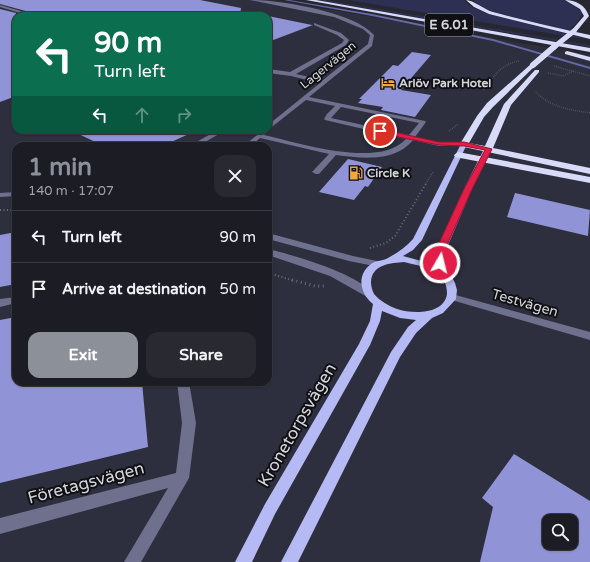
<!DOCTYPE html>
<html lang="en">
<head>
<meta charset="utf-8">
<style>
  :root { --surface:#1c1d24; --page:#292a31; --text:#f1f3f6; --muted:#a0a2a6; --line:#3a3b41; --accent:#8c9099 }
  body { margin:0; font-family:"Varela Round",sans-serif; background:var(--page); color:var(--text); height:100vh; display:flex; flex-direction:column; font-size:15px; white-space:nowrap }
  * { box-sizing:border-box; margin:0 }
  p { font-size:13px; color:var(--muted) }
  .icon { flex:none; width:22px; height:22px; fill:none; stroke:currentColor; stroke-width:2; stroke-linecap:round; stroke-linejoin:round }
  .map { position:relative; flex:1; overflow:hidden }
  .sheet { position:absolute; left:12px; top:142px; width:260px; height:244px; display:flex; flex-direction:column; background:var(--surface); border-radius:12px; box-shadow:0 1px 3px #0004,0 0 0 1px var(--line) }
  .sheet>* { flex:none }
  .guide { position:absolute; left:12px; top:12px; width:260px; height:122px; border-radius:12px; box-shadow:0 1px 3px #0004,0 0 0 1px var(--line); background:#0b6e4f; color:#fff; overflow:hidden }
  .fabs { position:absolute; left:542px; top:514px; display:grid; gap:8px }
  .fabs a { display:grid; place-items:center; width:36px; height:36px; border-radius:8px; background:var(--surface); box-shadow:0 1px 3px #0004,0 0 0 1px var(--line); font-size:20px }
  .pin { position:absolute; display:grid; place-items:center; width:34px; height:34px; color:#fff; margin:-17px; border:2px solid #fff; border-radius:50%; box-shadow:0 1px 4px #0007 }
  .me { position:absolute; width:44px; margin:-22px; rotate:8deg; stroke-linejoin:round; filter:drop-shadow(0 0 3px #0008) }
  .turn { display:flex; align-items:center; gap:14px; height:84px; padding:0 16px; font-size:18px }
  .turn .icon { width:52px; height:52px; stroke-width:2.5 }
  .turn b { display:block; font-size:28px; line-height:34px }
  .lanes { display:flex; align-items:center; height:38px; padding:0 16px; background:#0003; justify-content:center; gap:20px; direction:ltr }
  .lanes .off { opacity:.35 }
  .round { display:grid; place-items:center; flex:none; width:42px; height:42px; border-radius:12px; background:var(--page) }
  .head { display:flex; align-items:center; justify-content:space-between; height:68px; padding:0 16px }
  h1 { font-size:24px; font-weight:700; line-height:30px; color:var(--accent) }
  .primary-button { display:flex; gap:8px; margin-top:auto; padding:8px 16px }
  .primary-button a { flex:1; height:46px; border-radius:12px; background:var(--accent); color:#fff; font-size:16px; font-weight:700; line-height:46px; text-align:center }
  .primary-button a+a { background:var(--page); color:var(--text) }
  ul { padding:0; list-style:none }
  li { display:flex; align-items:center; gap:12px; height:52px; padding:0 16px; border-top:1px solid var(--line) }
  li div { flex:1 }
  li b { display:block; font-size:15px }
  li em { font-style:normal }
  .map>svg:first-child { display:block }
  .built { fill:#2e2f3e; fill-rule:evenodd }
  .green { fill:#2d2f53 }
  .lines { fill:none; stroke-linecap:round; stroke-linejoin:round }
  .stream { fill:#6769a8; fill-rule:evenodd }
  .building { fill:#9094d7; fill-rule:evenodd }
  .path-far2 { stroke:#6b6c74; stroke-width:1.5; stroke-dasharray:0.5 1.5; stroke-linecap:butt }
  .path-far1 { stroke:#6b6c74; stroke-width:2; stroke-dasharray:1 2.5; stroke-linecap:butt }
  .path { stroke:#6b6c74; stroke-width:3; stroke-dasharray:1 3.5; stroke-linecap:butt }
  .minor { fill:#6e708d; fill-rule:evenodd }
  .major { fill:#b5baf4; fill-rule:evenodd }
  .highway { fill:#d8dbf8; fill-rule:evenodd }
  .highway-bridge-far1 { stroke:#d8dbf8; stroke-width:5 }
  .highway-bridge { stroke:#d8dbf8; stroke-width:6 }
  .route { fill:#e11d48; stroke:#92132f }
  .labels { text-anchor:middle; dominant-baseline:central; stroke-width:4; stroke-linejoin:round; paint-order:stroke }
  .far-street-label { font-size:12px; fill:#d4d5db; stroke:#101014 }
  .far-poi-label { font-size:12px; font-weight:bold; fill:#d4d5db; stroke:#101014; text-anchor:start }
  .shield { fill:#101014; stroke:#999a9f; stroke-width:1 }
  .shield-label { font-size:13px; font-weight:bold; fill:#d4d5db }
  .street-label { font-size:14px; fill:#d4d5db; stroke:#101014 }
  .near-street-label { font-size:17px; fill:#d4d5db; stroke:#101014 }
</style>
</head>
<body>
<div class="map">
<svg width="590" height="562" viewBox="0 0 590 562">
  <rect width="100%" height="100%" fill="#262730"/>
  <path class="built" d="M 0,0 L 274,0 L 590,55 L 590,562 L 0,562 ZM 16,16 L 268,16 L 268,130 L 16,130 ZM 16,146 L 268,146 L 268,382 L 16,382 ZM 549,521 L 571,521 L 571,543 L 549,543 Z"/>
  <g class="green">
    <polygon points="318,0 326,0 590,45 590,47"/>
    <polygon points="348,0 464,0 471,7 484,12 590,40"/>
    <path d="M 474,0 L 563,0 L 571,3 L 582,12 C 580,21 574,25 567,31 L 491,11 L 481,7 Z"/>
  </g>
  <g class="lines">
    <polygon class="stream" points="284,0 289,0 372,14 493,39 590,67 590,69 493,41 372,16"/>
  </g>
  <g class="building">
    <polygon points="0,0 200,0 241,8 240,16 44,16 0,4"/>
    <polygon points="0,9 16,13 16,96 0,102"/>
    <polygon points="268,16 312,25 313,25 268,42"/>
    <polygon points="412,52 431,55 401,90 431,95 415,117 381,110 383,107 358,103 362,99 359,99 393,65 398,66"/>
    <polygon points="70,130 198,130 162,146 104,146"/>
    <polygon points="348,159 382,167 368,187 365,186 354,200 319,192"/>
    <polygon points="515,193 590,210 588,236 507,217"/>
    <polygon points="16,232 16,284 0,287 0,235"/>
    <polygon points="16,317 16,382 142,382 148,447 0,483 0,320"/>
    <path d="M 514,454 L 590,501 L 590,562 L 480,562 L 493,507 L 482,498 ZM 549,521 L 571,521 L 571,543 L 549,543 Z"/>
  </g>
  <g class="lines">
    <g class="path-far2">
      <polyline points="554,66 590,76"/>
      <polyline points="548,73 563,76 574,71"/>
      <path d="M 484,90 C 494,76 501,64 519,61"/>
      <path d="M 536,92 C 550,107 570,110 590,113"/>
      <polyline points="449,131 458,124"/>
      <polyline points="426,183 433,172"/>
    </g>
    <g class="path-far1">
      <polyline points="0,210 16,210"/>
      <polyline points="370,248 386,243 395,236 427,182"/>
      <polyline points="268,273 295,281"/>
    </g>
    <polyline class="path" points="292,280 315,286 324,286"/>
    <g class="minor">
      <path d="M 250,0 C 280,0 354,12 374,35 L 372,46 L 309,97 L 425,121 L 426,122 L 415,137 L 439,142 L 464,142 L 467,144 L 464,146 L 439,146 L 413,140 C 394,163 362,158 336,155 L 319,174 L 316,174 L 312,172 L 329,154 L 260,138 L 251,146 L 243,146 L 264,130 L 267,132 L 264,135 C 299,143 379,169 406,139 L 325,120 L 324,119 L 327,114 L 335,106 L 306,100 L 268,130 L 268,125 L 320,83 L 291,76 L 268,73 L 268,69 L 290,72 L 342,43 L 344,40 L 337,35 L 314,25 L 314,23 L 341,33 L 349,40 L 346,45 L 296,74 L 323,80 L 368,44 L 370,35 L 363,29 L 334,17 ZM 341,107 L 419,123 L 409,135 L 331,118 Z"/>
      <polygon points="0,5 35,15 36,16 30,16 0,7"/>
      <polygon points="218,130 226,130 198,146 189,146"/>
      <polygon points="16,192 16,196 0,197 0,193"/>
      <polygon points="268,233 353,256 382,262 384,264 379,267 349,261 268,239"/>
      <path d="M 268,249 C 293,255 360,274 374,295 L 369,298 L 330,276 L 268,255 Z"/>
      <polygon points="452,294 590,332 590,340 448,299 447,297 448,295"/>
      <polygon points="16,297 16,303 0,307 0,299"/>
      <polygon points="177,382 189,382 196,423 189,478 141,562 124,562 168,488 0,534 0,518 176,473 182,423"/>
    </g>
    <path class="major" d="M 464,142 L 467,144 L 422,240 L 413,250 L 403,256 L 436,265 L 435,252 L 464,189 L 484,149 L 488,147 L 491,147 L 492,149 L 472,189 L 445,252 L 445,263 L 455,283 L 457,290 L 456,299 L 443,313 L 432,318 L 416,333 L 400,357 L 298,562 L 281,562 L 391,352 L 408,327 L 416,320 L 400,318 L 382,311 L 380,321 L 370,345 L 275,514 L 252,562 L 235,562 L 265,504 L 359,344 L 370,321 L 373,304 C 360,294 356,275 371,264 C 376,260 383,261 388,258 C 397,253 406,247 413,239 L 461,144 ZM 404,262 C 417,265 434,268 443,279 C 446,283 447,289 447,294 C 444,315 412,314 397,309 C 389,306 380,301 374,294 C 372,290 371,286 371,282 C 372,264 391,263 404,262 Z"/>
    <g class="highway">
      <polygon points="306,0 316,0 590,48 590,52"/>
      <path d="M 466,0 C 473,0 485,10 493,12 C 519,19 545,25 571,31 L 584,16 L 580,9 L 565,0 C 576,0 585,5 589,16 L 576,32 L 590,35 L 590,39 L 489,14 L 474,7 Z"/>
      <polygon points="567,51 590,57 590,61 565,54 565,52"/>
      <polygon points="531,64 536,65 493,107 484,117 469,143 485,146 504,104 535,70 539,70 539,72 511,105 493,148 590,168 590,174 464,147 460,144 477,116 487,103"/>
      <polygon points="458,152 590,177 590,183 455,157 454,155"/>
    </g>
    <polyline class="highway-bridge-far1" points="554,47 574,31"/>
    <polyline class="highway-bridge" points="533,65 555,46"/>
  </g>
  <polygon class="route" points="380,129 439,142 464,142 492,149 472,189 444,252 445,263 444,265 440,265 436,263 435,252 464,189 485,150 464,146 439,145 378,133 377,131"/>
  <defs>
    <g id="hotel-bare" transform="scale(1.08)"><path d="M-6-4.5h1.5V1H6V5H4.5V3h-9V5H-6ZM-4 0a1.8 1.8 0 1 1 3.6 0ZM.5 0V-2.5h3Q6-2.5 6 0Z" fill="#f1a63f" stroke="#101014" stroke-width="2.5" paint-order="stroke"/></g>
    <g id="fuel-bare" transform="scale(1.08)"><path d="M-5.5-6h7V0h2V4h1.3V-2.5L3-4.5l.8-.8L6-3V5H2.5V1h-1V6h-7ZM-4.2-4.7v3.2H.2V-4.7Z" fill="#f1a63f" stroke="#101014" stroke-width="2.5" paint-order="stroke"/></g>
  </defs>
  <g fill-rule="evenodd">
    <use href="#hotel-bare" x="388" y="83"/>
    <use href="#fuel-bare" x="356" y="173"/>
  </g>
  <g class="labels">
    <g class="far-street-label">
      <text transform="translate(328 65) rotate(-39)">Lagervägen</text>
    </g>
    <g class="far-poi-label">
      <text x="399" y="83">Arlöv Park Hotel</text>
      <text x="367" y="173">Circle K</text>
    </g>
    <rect class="shield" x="425" y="14" width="48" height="22" rx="3"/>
    <g class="shield-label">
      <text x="449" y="25">E 6.01</text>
    </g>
    <g class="street-label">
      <text transform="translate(525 303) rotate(16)">Testvägen</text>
    </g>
    <g class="near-street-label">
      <text transform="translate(297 425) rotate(-60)">Kronetorpsvägen</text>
      <text transform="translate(86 483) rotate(-15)">Företagsvägen</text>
    </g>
  </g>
</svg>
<div class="fabs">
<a><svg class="icon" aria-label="search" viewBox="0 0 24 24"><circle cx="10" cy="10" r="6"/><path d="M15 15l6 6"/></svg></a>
</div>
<div class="pin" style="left:380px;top:131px;background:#d93025"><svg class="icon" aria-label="arrive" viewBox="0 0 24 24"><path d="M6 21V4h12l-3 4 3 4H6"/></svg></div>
<svg class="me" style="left:440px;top:263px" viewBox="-20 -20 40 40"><circle r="17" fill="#e11d48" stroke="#fff" stroke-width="3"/><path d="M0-11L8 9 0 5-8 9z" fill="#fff"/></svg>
<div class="guide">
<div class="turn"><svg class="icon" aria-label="left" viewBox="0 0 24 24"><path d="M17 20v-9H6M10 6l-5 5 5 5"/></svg><div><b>90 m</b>Turn left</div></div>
<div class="lanes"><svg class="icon" aria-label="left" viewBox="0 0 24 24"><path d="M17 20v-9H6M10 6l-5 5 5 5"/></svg><svg class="icon off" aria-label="ahead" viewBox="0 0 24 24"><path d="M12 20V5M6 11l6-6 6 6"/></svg><svg class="icon off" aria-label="right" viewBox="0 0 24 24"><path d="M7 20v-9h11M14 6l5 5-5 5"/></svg></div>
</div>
<section class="sheet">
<div class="head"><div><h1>1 min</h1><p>140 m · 17:07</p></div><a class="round"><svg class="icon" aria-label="close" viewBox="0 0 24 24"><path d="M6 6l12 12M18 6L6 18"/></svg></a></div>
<ul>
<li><svg class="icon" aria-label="left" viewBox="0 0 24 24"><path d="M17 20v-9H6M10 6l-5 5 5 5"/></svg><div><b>Turn left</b></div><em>90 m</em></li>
<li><svg class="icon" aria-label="arrive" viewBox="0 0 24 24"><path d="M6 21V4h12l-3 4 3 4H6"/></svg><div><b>Arrive at destination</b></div><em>50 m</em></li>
</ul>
<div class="primary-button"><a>Exit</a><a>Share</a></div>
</section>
</div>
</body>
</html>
